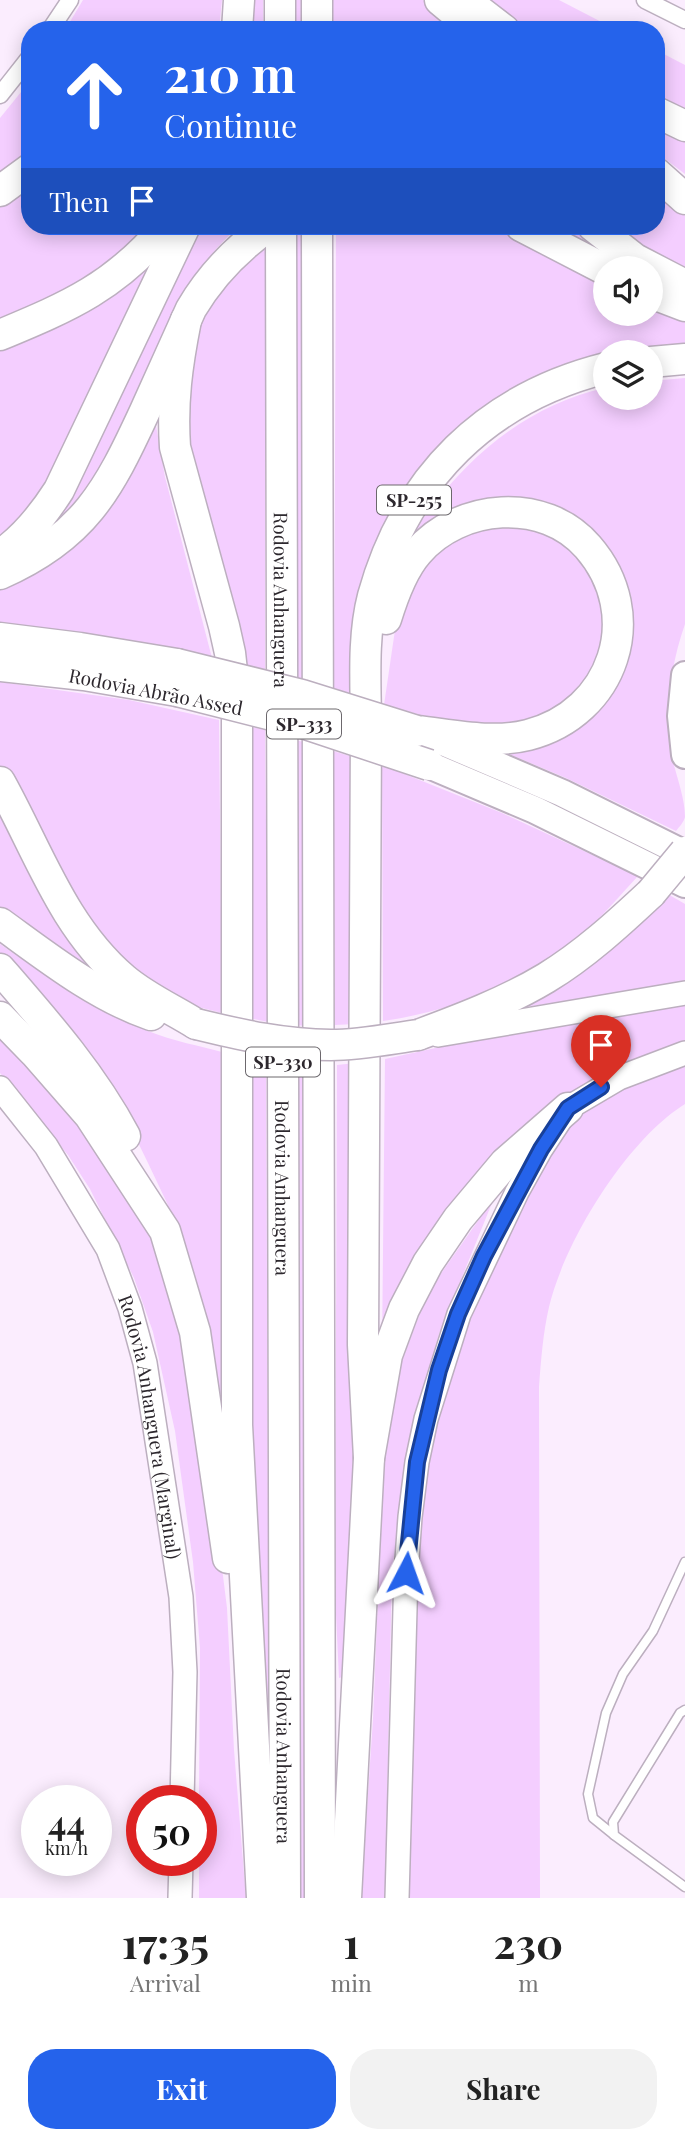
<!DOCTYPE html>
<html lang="en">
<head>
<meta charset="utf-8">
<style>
  :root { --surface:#fff; --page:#f2f2f2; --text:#222; --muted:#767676; --accent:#2563eb }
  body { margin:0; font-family:"Playfair Display",serif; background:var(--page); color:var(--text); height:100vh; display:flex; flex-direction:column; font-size:26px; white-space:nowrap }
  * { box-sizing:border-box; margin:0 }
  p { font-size:23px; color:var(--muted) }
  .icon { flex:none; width:38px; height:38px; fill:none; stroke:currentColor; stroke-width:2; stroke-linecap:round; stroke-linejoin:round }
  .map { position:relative; height:1898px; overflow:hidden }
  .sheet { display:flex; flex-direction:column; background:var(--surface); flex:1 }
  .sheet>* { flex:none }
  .banner { position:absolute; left:21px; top:21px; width:644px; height:214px; border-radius:28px; box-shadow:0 4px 18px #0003; background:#2563eb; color:#fff; overflow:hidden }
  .buttons { position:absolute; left:593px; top:256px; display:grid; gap:14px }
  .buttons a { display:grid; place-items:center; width:70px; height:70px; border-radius:50%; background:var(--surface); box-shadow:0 4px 18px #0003; font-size:35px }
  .speed { position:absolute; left:21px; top:1785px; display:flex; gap:14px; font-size:35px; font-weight:700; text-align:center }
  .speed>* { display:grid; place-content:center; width:91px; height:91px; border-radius:50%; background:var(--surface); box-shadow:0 4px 18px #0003; line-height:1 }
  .speed small { font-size:18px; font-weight:400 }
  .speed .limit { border:10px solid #d22; background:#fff; color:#111 }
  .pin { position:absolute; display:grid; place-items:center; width:60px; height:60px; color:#fff; margin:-72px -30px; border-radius:50% 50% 50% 0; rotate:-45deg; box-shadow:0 0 7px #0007 }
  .pin .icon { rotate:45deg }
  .me { position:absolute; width:77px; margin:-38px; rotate:4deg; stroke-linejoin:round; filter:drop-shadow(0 0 5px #0008) }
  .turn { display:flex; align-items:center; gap:24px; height:147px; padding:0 28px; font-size:32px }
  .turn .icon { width:91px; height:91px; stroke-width:2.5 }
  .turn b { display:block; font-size:49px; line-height:60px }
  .then { display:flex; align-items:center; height:66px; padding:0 28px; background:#0003; gap:14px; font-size:26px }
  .eta { display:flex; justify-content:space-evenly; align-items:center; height:119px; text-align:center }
  .eta b { font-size:42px; font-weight:700; line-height:49px }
  .cta { display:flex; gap:14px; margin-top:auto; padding:14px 28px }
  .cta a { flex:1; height:80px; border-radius:28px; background:var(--accent); color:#fff; font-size:28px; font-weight:700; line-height:80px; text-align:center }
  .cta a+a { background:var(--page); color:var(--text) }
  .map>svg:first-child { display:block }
  .green { fill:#f4ceff }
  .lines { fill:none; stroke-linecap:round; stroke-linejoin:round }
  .lane-casing { stroke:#bcafbf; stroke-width:11 }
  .street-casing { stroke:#bcafbf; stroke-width:19 }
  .secondary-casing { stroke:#bcafbf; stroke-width:26 }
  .primary-casing { stroke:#bcafbf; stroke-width:30 }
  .highway-casing { stroke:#bcafbf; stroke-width:33 }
  .lane { stroke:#fff; stroke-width:8 }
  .street { stroke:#fff; stroke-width:16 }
  .secondary { stroke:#fff; stroke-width:23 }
  .primary { stroke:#fff; stroke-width:26 }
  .highway { stroke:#fff; stroke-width:30 }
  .highway-bridge-casing { stroke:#bcafbf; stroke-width:33; stroke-linecap:butt }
  .highway-bridge { stroke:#fff; stroke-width:30 }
  .route-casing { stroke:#184099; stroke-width:18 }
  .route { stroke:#2563eb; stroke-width:12 }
  .labels { text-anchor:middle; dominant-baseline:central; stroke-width:5; stroke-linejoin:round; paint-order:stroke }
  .shield { fill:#fff; stroke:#6c686d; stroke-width:2 }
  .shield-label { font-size:18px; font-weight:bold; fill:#2d282e }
  .street-label { font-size:19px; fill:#2d282e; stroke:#fff }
</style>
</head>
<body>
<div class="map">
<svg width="685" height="1898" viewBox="0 0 685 1898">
  <rect width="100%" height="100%" fill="#fbedfe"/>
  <g class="green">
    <polygon points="83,0 222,0 219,30 65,30"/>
    <polygon points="249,0 263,0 263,30 247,30"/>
    <rect x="291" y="0" width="14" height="30"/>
    <polygon points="333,0 423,0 454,30 333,30"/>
    <polygon points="479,0 559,0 617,30 522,30"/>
    <polygon points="656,50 685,65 685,114 656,99"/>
    <polygon points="30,81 30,151 0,172 0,118"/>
    <polygon points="656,120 685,135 685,174 656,152"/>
    <polygon points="30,181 30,226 150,226 139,237 83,283 0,320 0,203"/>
    <polygon points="656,189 685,216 685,276 603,226 656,226"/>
    <path d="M 192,226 L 239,226 C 218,245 202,264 188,288 L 116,455 L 59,531 L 33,534 Z"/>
    <polygon points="293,226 305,226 306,682 292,678"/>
    <polygon points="336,226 493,226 605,283 606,313 651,313 651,306 685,318 685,349 606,352 605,358 424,465 387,518 361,585 355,616 351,694 334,689"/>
    <polygon points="554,226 577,226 602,251"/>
    <polygon points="265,244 265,671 241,664 189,462 188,363 202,318 227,277"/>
    <polygon points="159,251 66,468 0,542 0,345"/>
    <path d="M 685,378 L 685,624 C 672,661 667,698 669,737 C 670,763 685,792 685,817 C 684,822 679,827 676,831 L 566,778 L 511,755 L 510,746 L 553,734 L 625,623 L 548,513 L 409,539 C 456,467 519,407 605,388 L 606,397 L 651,397 L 651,381 Z"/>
    <polygon points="154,414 165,477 212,658 72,632 0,623 0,581 27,569"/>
    <polygon points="469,527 531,527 569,546 593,574 609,635 590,685 532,726 470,728 384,705 395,630 425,560"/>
    <polygon points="0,682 129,700 219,720 222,1013 186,1004 156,989 96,941 0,770"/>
    <polygon points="248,726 265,730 268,1022 249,1018"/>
    <polygon points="292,739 307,743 310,1026 291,1025"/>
    <polygon points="333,751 353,757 355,1024 335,1025"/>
    <path d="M 382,765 L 502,813 L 638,876 C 622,893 607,911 590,927 C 534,979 457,1011 383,1021 Z"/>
    <polygon points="0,802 125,992 0,915"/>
    <polygon points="666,893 685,904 685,984 524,1007 574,976"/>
    <path d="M 0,944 C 48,977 94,1010 148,1031 C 173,1041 200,1046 226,1053 L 222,1416 L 181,1243 L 167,1203 L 148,1163 L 130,1126 L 0,957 Z"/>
    <path d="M 685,1003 L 685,1043 C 637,1055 593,1076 553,1105 L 382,1349 L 385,1059 L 518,1030 Z"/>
    <polygon points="0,1030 53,1082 145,1223 175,1303 220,1552 227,1608 234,1750 246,1898 199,1898 199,1860 201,1860 201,1801 199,1801 200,1648 193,1562 175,1431 153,1332 134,1278 90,1189 68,1155 0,1073"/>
    <polygon points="249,1057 266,1059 269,1745 262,1745 250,1527"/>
    <path d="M 685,1059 L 685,1104 C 627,1140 565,1240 549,1307 C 543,1333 541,1360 539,1387 L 540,1898 L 408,1898 L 415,1577 L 421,1513 L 429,1456 L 464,1328 L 491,1261 L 559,1134 L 580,1115 L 613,1092 Z"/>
    <polygon points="293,1063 308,1063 309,1898 293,1898"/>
    <polygon points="356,1063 353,1483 347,1676 339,1678 335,1594 337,1065"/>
    <polygon points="494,1198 439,1334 421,1398 401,1497 392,1573 385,1898 361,1898 373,1719 384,1447 396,1377 428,1292"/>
  </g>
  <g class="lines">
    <g class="lane-casing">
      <g id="lane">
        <polyline points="685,1710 680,1713 613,1822 614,1835 685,1887"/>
        <polyline points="614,1835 593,1818 588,1794 606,1713 623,1674 653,1631 685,1562"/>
      </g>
    </g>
    <g class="street-casing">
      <g id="street">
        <polyline points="645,0 685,20"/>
        <polyline points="50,30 70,0"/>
        <polyline points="0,95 30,57"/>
      </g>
    </g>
    <g class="secondary-casing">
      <g id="secondary">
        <polyline points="438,1035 685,993"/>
        <path id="s1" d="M 0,1088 L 46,1146 L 108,1249 L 130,1308 L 145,1363 L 181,1597 L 185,1672 L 182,1801"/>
        <polyline points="180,1898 181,1860"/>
        <polyline points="397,1898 406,1573 410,1517 417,1462 426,1419 459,1314 517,1192 541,1149 568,1108 619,1078 685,1053"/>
      </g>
    </g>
    <g class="primary-casing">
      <g id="primary">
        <polyline points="685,675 681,716 685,755"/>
        <polyline points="436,739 562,793 685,854"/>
        <polyline points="429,765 535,810 685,884"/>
      </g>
    </g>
    <g class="highway-casing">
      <g id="highway">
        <polyline points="280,0 280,30"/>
        <polyline points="317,0 317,30"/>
        <polyline points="440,0 476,30"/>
        <polyline points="465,0 504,30"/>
        <polyline points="237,30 239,0"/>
        <polyline points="656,112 685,126"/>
        <polyline points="656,173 685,199"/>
        <polyline points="0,191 30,169"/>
        <path id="s2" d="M 281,226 L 285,1898"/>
        <polyline points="317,226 320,1898"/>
        <polyline points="521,226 606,270"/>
        <polyline points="593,226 635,259 685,285"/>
        <polyline points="651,293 685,306"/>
        <path d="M 186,320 C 177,365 172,402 175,447 L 224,626 L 230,653 L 237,716 L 237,1425 L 262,1898"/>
        <path d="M 0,335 C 70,306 116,286 166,226"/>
        <polyline points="651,362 685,359"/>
        <path d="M 0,555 C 25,538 43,515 59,490 L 185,226"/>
        <path d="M 0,574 C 84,537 108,491 145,411 C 160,377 176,343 191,309 C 211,275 236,249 269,226"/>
        <path d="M 386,619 C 393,596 402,570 418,552 C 459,504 544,496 588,547 C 647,615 614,713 528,735 C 492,744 453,735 417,731"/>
        <polyline points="0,638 80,648 177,664"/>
        <polyline points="0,666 84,675 177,691"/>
        <path d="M 0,782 C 38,850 62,926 124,979 C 145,997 172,1009 196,1024"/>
        <path d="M 0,923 C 47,957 96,996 151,1015"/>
        <path d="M 0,969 C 46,1022 92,1074 125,1136"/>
        <polyline points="0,1017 35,1053 90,1116 165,1231 195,1332 228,1558"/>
        <path d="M 418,1035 C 461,1019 506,1002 546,978 C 584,955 619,923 651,893"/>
        <path d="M 369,1458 L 363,1345 L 366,729 C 366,686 362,638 373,596 C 406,477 487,398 606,368"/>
        <polyline points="346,1898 369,1458 387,1355 404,1309 428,1263 458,1219 505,1163 568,1108"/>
      </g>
    </g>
    <use href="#lane" class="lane"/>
    <use href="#street" class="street"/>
    <use href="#secondary" class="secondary"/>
    <use href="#primary" class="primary"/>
    <use href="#highway" class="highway"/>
    <g class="highway-bridge-casing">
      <g id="highway-bridge">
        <polyline points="177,664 302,695 417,731"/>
        <polyline points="177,691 300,722 429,765"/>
        <polyline points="651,893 685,852"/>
        <path d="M 196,1024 C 241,1035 285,1045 331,1045 C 360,1045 389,1039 418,1035"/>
      </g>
    </g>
    <use href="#highway-bridge" class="highway-bridge"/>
  </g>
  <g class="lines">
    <g class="route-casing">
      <polyline id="route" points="406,1573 417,1462 439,1370 458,1314 484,1256 541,1149 568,1108 601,1087"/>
    </g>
    <use href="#route" class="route"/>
  </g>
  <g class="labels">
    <g class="shield">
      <rect x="377" y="485.5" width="74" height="29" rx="5"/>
      <rect x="267" y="709.5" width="74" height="29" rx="5"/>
      <rect x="246" y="1047.5" width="74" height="29" rx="5"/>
    </g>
    <g class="shield-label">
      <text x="414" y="500">SP-255</text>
      <text x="304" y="724">SP-333</text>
      <text x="283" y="1062">SP-330</text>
    </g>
    <g class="street-label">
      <text stroke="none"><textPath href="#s2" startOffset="374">Rodovia Anhanguera</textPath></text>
      <text transform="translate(156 691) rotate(11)">Rodovia Abrão Assed</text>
      <text stroke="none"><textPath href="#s2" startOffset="962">Rodovia Anhanguera</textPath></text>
      <text stroke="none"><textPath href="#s1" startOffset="378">Rodovia Anhanguera (Marginal)</textPath></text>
      <text stroke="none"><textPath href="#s2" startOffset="1530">Rodovia Anhanguera</textPath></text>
    </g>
  </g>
</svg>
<div class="buttons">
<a><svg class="icon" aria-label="sound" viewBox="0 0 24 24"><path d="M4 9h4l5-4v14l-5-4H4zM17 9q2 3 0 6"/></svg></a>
<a><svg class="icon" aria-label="layers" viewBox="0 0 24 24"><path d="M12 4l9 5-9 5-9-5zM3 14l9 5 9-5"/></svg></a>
</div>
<div class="speed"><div>44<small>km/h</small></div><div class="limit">50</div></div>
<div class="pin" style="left:601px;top:1087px;background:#d93025"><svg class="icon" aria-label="arrive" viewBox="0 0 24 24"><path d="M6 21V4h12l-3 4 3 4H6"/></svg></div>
<svg class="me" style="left:406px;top:1573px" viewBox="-20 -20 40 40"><path d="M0-17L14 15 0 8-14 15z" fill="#2563eb" stroke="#fff" stroke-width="4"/></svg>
<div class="banner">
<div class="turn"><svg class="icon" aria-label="ahead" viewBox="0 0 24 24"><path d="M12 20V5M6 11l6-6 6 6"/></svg><div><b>210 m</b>Continue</div></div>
<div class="then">Then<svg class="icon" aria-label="arrive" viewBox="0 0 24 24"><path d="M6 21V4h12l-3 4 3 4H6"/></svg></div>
</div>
</div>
<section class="sheet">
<div class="eta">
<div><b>17:35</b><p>Arrival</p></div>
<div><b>1</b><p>min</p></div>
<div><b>230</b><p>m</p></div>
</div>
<div class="cta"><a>Exit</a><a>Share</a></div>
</section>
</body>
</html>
